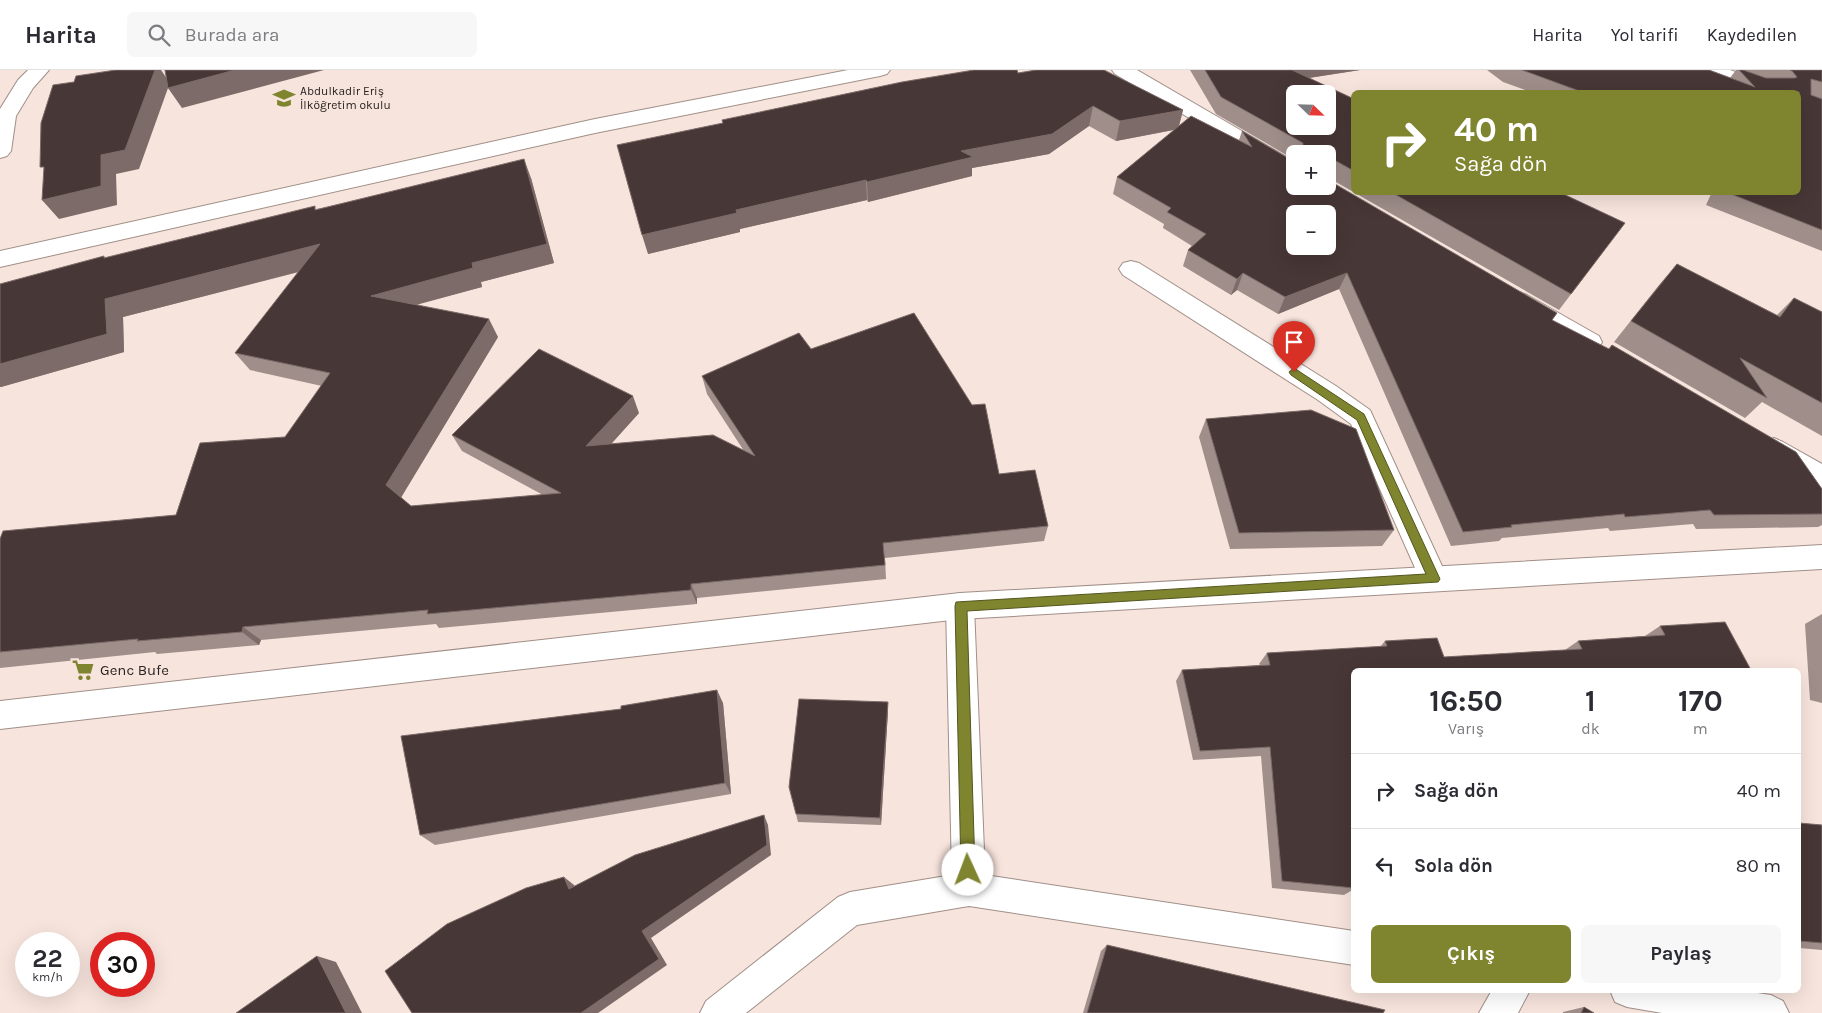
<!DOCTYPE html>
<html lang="tr">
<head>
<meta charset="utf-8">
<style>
  :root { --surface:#fff; --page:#f7f7f7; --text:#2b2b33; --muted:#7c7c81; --line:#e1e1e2; --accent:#7f842f }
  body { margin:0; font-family:Karla,sans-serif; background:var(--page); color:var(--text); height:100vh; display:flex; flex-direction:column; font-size:19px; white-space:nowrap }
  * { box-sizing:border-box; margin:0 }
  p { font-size:16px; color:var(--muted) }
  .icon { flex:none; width:28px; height:28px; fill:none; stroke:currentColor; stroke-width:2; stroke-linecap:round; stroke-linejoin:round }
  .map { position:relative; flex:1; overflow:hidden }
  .side { position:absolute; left:1351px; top:598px; width:450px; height:325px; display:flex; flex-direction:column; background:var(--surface); border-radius:8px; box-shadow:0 5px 20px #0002 }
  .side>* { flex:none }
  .hud { position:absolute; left:1351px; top:20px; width:450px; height:105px; border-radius:8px; box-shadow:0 5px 20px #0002; background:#7f842f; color:#fff; overflow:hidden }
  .needle { width:32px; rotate:113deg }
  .tools { position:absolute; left:1286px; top:15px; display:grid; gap:10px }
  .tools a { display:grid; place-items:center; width:50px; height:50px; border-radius:8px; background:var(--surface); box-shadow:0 5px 20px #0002; font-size:25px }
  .speed { position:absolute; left:15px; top:862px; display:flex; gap:10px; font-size:25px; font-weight:700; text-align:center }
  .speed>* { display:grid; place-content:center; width:65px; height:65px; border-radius:50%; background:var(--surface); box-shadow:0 5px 20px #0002; line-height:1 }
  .speed small { font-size:12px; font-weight:400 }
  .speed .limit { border:8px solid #d22; background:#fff; color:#111 }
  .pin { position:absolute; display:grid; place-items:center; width:42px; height:42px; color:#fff; margin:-51px -21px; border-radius:50% 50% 50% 0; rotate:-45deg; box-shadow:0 0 5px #0007 }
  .pin .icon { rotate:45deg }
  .me { position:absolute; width:55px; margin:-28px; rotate:358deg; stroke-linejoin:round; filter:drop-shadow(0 0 4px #0008) }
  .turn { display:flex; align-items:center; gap:18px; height:105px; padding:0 20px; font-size:22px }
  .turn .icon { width:65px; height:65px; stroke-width:2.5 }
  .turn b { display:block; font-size:35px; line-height:42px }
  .eta { display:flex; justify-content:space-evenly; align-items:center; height:85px; text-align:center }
  .eta b { font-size:30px; font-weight:700; line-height:35px }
  .primary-button { display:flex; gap:10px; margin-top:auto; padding:10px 20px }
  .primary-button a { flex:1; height:58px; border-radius:8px; background:var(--accent); color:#fff; font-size:20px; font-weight:700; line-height:58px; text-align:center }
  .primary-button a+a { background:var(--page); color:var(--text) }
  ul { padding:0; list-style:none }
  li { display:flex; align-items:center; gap:15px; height:75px; padding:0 20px; border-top:1px solid var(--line) }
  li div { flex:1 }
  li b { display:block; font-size:19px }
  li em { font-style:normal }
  header { display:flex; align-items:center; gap:30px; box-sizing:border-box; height:70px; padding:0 25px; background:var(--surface); border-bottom:1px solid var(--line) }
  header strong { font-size:24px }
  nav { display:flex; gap:28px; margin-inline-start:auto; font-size:18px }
  .search { width:350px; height:45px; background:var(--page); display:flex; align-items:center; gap:12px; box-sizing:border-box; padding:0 18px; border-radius:8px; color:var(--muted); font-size:19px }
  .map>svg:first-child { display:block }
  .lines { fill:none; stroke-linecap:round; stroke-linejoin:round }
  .minor-casing { stroke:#a08f88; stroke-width:2 }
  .tertiary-casing { stroke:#a08f88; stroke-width:2 }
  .secondary-casing { stroke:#a08f88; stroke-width:2 }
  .minor { fill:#fff; fill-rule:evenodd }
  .tertiary { fill:#fff; fill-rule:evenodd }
  .secondary { fill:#fff; fill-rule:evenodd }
  .wall { fill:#9f8e8a }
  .shaded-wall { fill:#7c6b68 }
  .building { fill:#473736; stroke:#7c6b68; fill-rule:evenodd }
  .route { fill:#7f842f; stroke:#53561f }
  .labels { text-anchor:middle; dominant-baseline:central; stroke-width:5; stroke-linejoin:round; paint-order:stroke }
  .far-poi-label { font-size:12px; fill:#2a2321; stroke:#f7e4dd; text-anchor:start }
  .poi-label { font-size:15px; fill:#2a2321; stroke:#f7e4dd; text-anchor:start }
</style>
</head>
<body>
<header>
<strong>Harita</strong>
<div class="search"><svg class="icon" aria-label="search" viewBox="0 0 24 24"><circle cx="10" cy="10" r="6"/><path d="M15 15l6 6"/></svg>Burada ara</div>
<nav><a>Harita</a><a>Yol tarifi</a><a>Kaydedilen</a></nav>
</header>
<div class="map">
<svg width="1822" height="943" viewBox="0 0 1822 943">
  <rect width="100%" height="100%" fill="#f7e4dd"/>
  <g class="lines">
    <g class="minor-casing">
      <g id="minor">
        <polygon points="28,0 49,0 33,18 16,46 11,81 7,86 0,88 0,39 18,10"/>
        <polygon points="848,0 890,0 887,4 880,6 595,63 0,197 0,181 595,49"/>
        <polygon points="1112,0 1137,0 1295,92 1295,108 1287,106 1115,4"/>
        <polygon points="1131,191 1139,193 1336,316 1370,340 1448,509 1444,518 1434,521 1424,518 1351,354 1318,330 1123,205 1119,199 1123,193"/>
        <polygon points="1519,222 1527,225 1599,266 1602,272 1599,278 1590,281 1581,278 1511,237 1507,231 1511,225"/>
        <polygon points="1774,368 1783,372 1822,394 1822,418 1813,415 1765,386 1761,379 1765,372"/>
        <polygon points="960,523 970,527 974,536 985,805 1354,861 1354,895 969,836 857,855 746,943 700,943 706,931 838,827 850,822 952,805 946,536 950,527"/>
        <polygon points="1492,920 1530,920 1518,943 1479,943"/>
        <polygon points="1610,920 1737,920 1771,925 1783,931 1789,943 1662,943 1627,937 1615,932"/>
      </g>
    </g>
    <g class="tertiary-casing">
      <polygon id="tertiary" points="1701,0 1730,0 1779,18 1782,22 1754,22 1704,4"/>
    </g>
    <g class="secondary-casing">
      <polygon id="secondary" points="1822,475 1822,499 960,549 0,659 0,631 960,523"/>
    </g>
    <use href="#minor" class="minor"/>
    <use href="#tertiary" class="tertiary"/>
    <use href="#secondary" class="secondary"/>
  </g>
  <g class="wall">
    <polygon points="1190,0 1360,0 1309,8 1354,29 1354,122 1559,122 1625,153 1559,240 1329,108 1328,110 1822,419 1822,455 1818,457 1696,459 1693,454 1610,461 1608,458 1502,468 1499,471 1451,476 1339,219 1278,244 1237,220 1231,225 1183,196 1188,180 1192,176 1163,158 1164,154 1113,124 1117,107 1174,60 1116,71 1089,56 1049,84 972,98 972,106 868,132 867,130 740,159 740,162 648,184 723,53 722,50 1018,3 1183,40 1179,56 1239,70 1242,61 1328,116 1328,84 1295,84 1295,90 1216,44"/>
    <polygon points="1487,0 1709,0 1730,8 1736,0 1735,0 1822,0 1822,181 1706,135 1712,122 1799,122 1799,22 1531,22 1503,12"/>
    <polygon points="531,108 554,193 481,212 482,217 417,234 498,267 401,427 411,436 543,425 462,381 452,365 639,343 611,374 744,381 707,324 702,306 811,279 999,404 1048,456 1044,471 885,488 886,509 697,528 697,534 439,558 436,554 261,570 259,575 157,584 155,582 0,598 0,469 176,445 285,367 322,316 250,300 235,283 299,202 123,247 124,282 1,317 106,188 316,139"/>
    <polygon points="1677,194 1777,245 1794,228 1822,242 1822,366 1762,332 1745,348 1614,272 1659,215"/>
    <polygon points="1206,349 1394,460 1382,476 1230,479 1199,367"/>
    <polygon points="1822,544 1822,633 1810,630 1805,554"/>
    <polygon points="1660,556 1751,600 1354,600 1354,819 1344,825 1272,818 1261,686 1193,690 1176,611 1182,600 1260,595 1259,594 1267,583 1380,577 1385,571 1444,587 1565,580 1578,571 1645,566"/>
    <polygon points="888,632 888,641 881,755 798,752 796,744"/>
    <polygon points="723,633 731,724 435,775 420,765"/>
    <polygon points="1799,753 1822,755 1822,880 1799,878"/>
    <polygon points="1107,875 1383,943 1083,943 1101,881"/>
    <polygon points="1584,937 1594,943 1563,943 1563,942"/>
  </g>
  <g class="shaded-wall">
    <polygon points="155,0 161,0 170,13 235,0 324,0 182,38 168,18 139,99 116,104 117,135 59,149 42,130 101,85"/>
    <polygon points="1280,0 1360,0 1276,13"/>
    <polygon points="1093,36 1089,56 1049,84 972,98 972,106 868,132 867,112"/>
    <polygon points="1183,40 1178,59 1116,71 1120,51"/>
    <polygon points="524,89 531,108 554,193 481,212 482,217 383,244 371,226"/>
    <polygon points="1336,91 1329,108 1333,97 1334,92"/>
    <polygon points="866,110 867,130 740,159 740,162 648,184 642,165 736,140"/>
    <polygon points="320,174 332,193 123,247 124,282 1,317 0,317 0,294 105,229"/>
    <polygon points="1243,203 1237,220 1231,225 1237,209"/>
    <polygon points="1347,203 1339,219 1278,244 1285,227"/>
    <polygon points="489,249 498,267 399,431 386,415"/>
    <polygon points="633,326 639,343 594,393 586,376"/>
    <polygon points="691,514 697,528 697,534 691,520"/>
    <polygon points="243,557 261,570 259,575 242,562"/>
    <polygon points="717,620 723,633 731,724 725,713"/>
    <polygon points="888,632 888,641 881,755 880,748"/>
    <polygon points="764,745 768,755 771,785 651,868 667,895 598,943 581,943 642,861"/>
    <polygon points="564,807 574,815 580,828 569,819"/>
    <polygon points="317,886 336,892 362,943 346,943"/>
  </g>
  <g class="building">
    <polygon points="116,0 155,0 125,80 101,85 101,116 42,130 44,97 40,97 41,53 53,15 74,12 76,6"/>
    <polygon points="165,0 235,0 168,18"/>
    <polygon points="974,0 1017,0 1018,3 1036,0 1104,0 1183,40 1120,51 1093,36 1052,64 961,81 973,87 867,112 866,110 736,140 737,143 642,165 617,75 723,53 722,50 902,12"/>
    <path d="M 1205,0 L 1292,0 L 1354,29 L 1354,101 L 1336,91 L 1334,92 L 1333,97 L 1328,97 L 1328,84 L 1303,84 L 1303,73 L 1221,27 ZM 1295,24 L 1328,24 L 1328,56 L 1295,56 Z"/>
    <polygon points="1522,0 1709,0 1755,17 1739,0 1743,0 1766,8 1795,8 1797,7 1792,1 1790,0 1822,0 1822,12 1811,9 1811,25 1822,29 1822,160 1726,122 1799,122 1799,22 1582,22"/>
    <path d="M 1191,46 L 1252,77 L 1242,61 L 1293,91 L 1295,91 L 1295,116 L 1328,116 L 1328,110 L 1557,243 L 1552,250 L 1609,279 L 1612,275 L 1796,382 L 1822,419 L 1822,444 L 1714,445 L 1710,440 L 1625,447 L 1624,444 L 1511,455 L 1512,457 L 1463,462 L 1347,203 L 1285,227 L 1243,203 L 1237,209 L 1188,180 L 1206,164 L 1167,142 L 1171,138 L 1117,107 ZM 1295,144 L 1328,144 L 1328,176 L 1295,176 Z"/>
    <polygon points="524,89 547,174 472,193 473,198 371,226 489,249 386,415 411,436 561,423 452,365 539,279 633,326 586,376 713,365 755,386 702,306 799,263 811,279 914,243 972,335 985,334 999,404 1035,400 1048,456 883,473 885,495 691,514 691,520 427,544 428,540 243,557 242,562 137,571 138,569 0,582 0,469 3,461 176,445 200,373 285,367 330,303 235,283 320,174 105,229 107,264 0,294 0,214 104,186 104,188 315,136 315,140"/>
    <polygon points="1391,122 1559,122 1625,153 1571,224"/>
    <polygon points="1677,194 1780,247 1794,228 1822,242 1822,333 1740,288 1767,328 1631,251"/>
    <polygon points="1311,340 1356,359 1394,460 1239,463 1206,349"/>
    <polygon points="1725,552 1751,600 1354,600 1354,818 1282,811 1270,677 1200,681 1182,600 1270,595 1267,583 1387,576 1385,571 1437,568 1444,587 1582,579 1578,571 1665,565 1660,556"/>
    <polygon points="717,620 725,713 420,765 401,666 621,639 621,636"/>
    <polygon points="799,629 888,632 880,748 796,744 789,717"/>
    <polygon points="764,745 767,775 642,861 659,889 581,943 412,943 385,901 447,854 526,818 564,807 569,819 635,785"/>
    <polygon points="1799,753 1822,755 1822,873 1799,871"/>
    <polygon points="1107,875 1385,940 1383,943 1087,943"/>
    <polygon points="317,886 346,943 236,943"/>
    <polygon points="1584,937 1594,943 1581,943"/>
  </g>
  <polygon class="route" points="1294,298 1364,344 1440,509 1438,512 967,541 975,800 973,805 968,807 963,805 961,800 955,536 956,532 1426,504 1357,350 1291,305 1289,302"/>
  <defs>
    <g id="school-bare" transform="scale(1.725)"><path d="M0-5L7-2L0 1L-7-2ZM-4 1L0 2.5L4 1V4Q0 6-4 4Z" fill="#7f842f" stroke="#f7e4dd" stroke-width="2.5" paint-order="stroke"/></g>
    <g id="supermarket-bare" transform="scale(1.725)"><path d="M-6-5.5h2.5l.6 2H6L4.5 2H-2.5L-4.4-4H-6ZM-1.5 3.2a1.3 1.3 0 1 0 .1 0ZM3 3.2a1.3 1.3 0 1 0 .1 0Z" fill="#7f842f" stroke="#f7e4dd" stroke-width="2.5" paint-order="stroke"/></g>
  </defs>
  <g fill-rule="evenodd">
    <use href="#school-bare" x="284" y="28"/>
    <use href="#supermarket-bare" x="83" y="600"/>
  </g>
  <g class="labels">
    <g class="far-poi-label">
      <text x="300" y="21">Abdulkadir Eriş<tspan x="300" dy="14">İlköğretim okulu</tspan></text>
    </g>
    <g class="poi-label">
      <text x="100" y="600">Genc Bufe</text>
    </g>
  </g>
</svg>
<div class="tools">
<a><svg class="needle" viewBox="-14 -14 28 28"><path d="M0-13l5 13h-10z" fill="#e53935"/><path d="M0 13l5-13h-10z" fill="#7c7c81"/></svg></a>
<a>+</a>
<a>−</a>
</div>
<div class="speed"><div>22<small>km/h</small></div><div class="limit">30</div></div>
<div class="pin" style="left:1294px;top:302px;background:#d93025"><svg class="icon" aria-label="arrive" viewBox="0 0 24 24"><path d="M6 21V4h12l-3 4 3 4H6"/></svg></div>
<svg class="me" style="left:968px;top:800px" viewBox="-20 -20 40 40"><circle r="19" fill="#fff"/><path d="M0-13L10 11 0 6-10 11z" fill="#7f842f"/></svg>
<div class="hud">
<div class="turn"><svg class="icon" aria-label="right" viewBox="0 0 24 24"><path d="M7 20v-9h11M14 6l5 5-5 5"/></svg><div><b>40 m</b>Sağa dön</div></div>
</div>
<section class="side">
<div class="eta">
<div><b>16:50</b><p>Varış</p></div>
<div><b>1</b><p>dk</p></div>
<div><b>170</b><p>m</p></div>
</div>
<ul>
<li><svg class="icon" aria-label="right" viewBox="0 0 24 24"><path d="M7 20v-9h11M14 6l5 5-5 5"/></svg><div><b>Sağa dön</b></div><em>40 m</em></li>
<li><svg class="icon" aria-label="left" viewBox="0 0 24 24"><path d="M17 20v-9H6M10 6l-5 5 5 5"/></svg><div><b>Sola dön</b></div><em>80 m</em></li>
</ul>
<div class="primary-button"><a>Çıkış</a><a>Paylaş</a></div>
</section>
</div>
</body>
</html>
